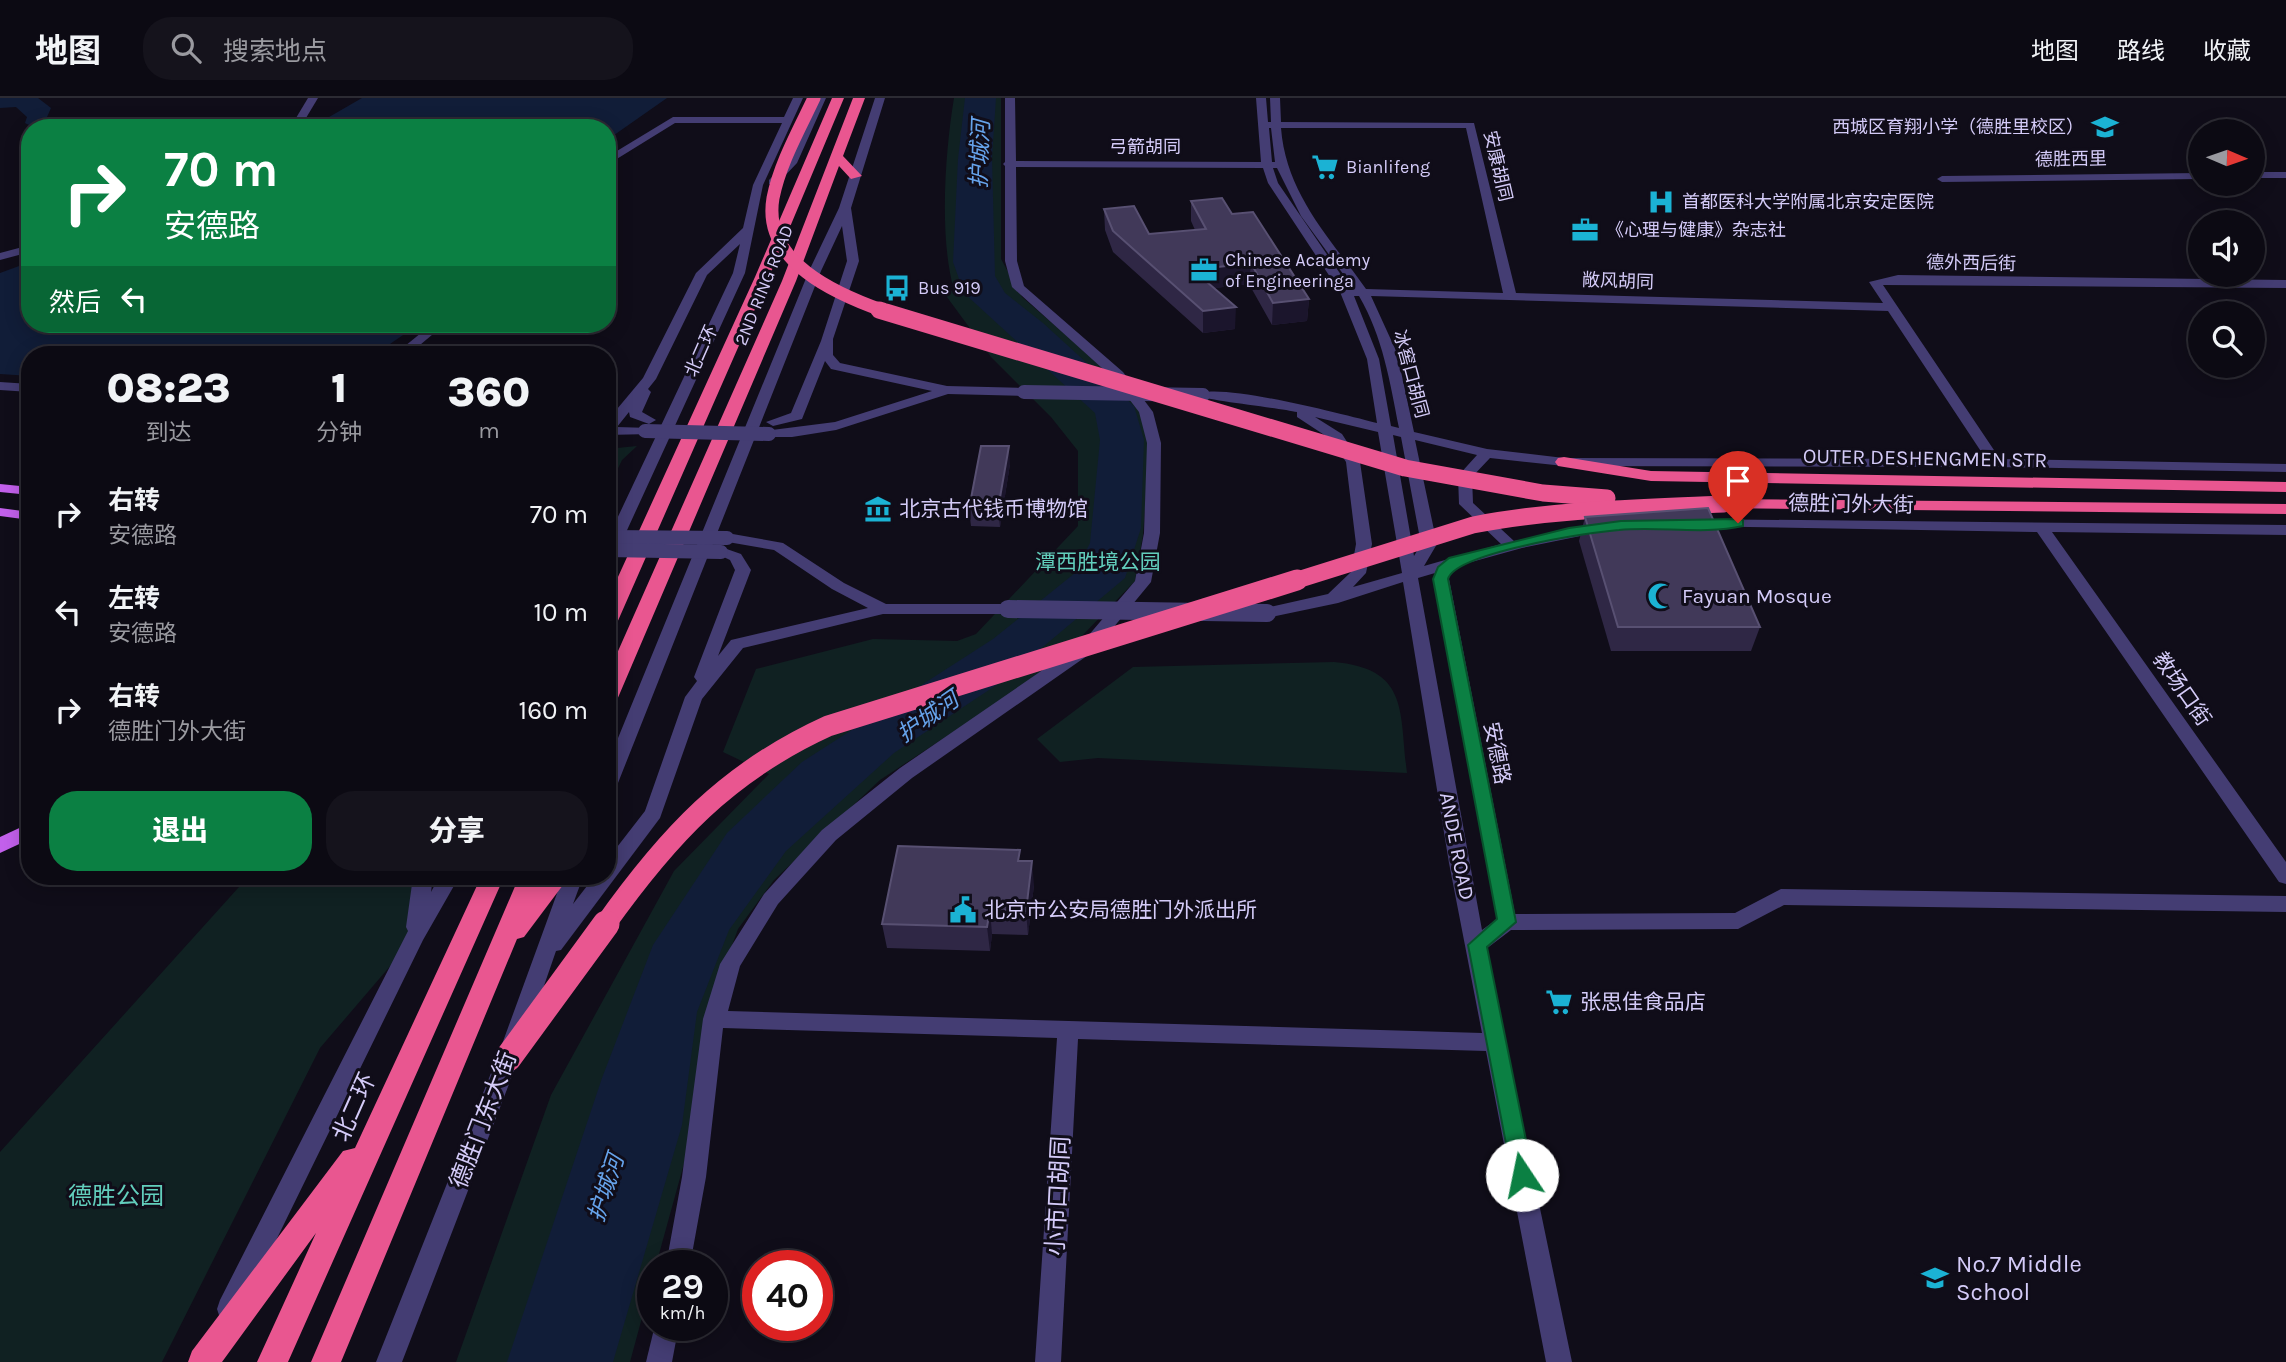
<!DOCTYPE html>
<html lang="zh">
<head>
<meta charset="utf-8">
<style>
  :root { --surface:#0c0a13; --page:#15131c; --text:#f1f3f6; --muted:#9a9aa0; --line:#2c2b33; --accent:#0b8043 }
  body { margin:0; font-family:Karla,"Noto Sans SC",sans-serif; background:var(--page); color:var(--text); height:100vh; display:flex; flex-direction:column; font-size:26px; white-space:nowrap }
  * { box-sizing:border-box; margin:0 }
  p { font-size:23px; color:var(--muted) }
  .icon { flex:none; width:38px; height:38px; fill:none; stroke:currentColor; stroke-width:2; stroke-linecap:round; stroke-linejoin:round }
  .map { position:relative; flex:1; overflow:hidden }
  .sheet { position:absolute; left:21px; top:248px; width:595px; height:539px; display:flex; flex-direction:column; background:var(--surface); border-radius:28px; box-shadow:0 4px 18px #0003,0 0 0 2px var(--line) }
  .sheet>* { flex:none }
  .guide { position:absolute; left:21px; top:21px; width:595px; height:214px; border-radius:28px; box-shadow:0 4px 18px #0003,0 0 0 2px var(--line); background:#0b8043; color:#fff; overflow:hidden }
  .needle { width:46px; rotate:92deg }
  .controls { position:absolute; left:2188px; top:21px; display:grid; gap:14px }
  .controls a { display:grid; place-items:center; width:77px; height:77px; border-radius:50%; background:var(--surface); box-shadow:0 4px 18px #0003,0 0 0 2px var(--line); font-size:35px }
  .speed { position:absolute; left:637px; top:1152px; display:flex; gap:14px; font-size:35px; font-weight:700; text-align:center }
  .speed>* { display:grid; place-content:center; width:91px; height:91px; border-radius:50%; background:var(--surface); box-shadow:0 4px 18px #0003,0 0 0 2px var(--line); line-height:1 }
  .speed small { font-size:18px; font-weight:400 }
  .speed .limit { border:10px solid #d22; background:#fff; color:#111 }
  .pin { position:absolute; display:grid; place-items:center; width:60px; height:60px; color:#fff; margin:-72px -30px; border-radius:50% 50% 50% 0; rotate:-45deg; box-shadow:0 0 7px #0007 }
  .pin .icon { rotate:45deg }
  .me { position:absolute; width:77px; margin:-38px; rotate:349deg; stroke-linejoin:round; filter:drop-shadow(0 0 5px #0008) }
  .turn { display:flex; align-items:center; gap:24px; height:147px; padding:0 28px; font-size:32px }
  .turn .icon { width:91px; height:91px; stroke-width:2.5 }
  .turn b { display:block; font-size:49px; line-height:60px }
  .then { display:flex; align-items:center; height:66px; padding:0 28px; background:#0003; gap:14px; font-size:26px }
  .eta { display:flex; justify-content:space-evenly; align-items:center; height:119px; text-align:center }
  .eta b { font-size:42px; font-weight:800; line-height:49px }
  .button { display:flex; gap:14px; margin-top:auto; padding:14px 28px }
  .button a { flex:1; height:80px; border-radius:28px; background:var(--accent); color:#fff; font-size:28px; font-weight:800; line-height:80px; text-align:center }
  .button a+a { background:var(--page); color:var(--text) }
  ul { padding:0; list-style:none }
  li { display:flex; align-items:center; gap:21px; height:98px; padding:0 28px }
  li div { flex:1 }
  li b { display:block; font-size:26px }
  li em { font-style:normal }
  header { display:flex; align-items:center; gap:42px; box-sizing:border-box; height:98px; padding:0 35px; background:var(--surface); border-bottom:2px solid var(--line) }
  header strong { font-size:33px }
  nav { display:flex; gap:38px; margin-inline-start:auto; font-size:24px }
  .search { width:490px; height:63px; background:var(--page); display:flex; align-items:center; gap:18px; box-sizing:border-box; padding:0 24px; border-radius:28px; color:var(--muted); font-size:26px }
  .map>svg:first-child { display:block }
  .green { fill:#102122 }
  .water { fill:#111d38 }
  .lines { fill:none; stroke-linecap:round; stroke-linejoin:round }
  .minor { fill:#443d73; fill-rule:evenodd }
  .major { fill:#c260eb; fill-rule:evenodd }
  .highway { fill:#e95690; fill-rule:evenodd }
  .minor-bridge-far1 { stroke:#443d73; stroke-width:14 }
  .minor-bridge { stroke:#443d73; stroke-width:18 }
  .highway-bridge-far3 { stroke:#e95690; stroke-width:13 }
  .highway-bridge-far2 { stroke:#e95690; stroke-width:17 }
  .highway-bridge-far1 { stroke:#e95690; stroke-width:21 }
  .highway-bridge { stroke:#e95690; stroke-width:27 }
  .wall { fill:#2f2745 }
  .shaded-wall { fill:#1b152c }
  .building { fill:#413959; stroke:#585072; stroke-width:2 }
  .route { fill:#0b8043; stroke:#07532c; stroke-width:2 }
  .labels { text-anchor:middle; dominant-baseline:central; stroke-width:6; stroke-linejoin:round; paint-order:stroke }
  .far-poi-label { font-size:18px; fill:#d4cbf8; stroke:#100d19; text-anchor:start }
  .far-street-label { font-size:18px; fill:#d4cbf8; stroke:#100d19 }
  .street-label { font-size:21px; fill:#d4cbf8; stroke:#100d19 }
  .poi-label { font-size:21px; fill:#d4cbf8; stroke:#100d19; text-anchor:start }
  .park-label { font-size:21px; fill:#62cebc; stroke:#100d19 }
  .water-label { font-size:23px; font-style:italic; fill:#66a3eb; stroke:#100d19 }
  .near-street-label { font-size:24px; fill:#d4cbf8; stroke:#100d19 }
  .near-park-label { font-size:24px; fill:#62cebc; stroke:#100d19 }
  .near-poi-label { font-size:24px; fill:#d4cbf8; stroke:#100d19; text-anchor:start }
</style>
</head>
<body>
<header>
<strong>地图</strong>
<div class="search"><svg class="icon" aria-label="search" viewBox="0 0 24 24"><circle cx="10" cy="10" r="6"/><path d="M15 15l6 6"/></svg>搜索地点</div>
<nav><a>地图</a><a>路线</a><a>收藏</a></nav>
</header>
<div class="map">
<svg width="2286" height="1264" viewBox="0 0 2286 1264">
  <rect width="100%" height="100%" fill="#100d19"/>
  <g class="green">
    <path d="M 954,0 L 1001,0 L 1001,161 L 1022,199 L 1098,265 L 1140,312 L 1150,343 L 1143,437 L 1135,483 L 1052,569 L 880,682 L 774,782 L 738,831 L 708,913 L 688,1051 L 656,1167 L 653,1167 L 653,1179 L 630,1264 L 456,1264 L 551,997 L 674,773 L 769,676 L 723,654 L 756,571 L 873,541 L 957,543 L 976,536 L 1078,428 L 1078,353 L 1051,319 L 991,259 L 944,195 L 954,192 C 939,140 945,54 954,0 Z"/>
    <polygon points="637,348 622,362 607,393 607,351"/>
    <path d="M 1334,564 C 1410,571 1399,614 1407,675 L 1098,660 L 1060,664 L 1037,641 L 1133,569 Z"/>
    <polygon points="248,779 423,779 415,839 320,950 162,1264 0,1264 0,1054"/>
  </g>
  <g class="water">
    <polygon points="0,0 38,0 51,10 47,19 56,22 112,26 115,30 31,28 25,25 27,19 16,9 0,10"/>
    <polygon points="362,0 667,0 607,42 607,30 310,30"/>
    <polygon points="965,0 996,0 992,60 995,178 1005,195 1043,225 1134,308 1144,342 1141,430 1125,480 1001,584 894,655 786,753 729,832 697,914 682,1027 613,1264 507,1264 602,980 653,847 727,735 802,664 993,541 1075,475 1090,445 1100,342 1095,315 964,195 953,164 958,61"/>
    <polygon points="30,164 30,226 419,226 374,257 30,257 30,278 0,276 0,175"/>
  </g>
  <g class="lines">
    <g class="minor">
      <polygon points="308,0 318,0 300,30 290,30"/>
      <polygon points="793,0 803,0 763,87 745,175 617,454 607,458 607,442 733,175 740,146 707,177 656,281 648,291 651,294 642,314 656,322 649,326 630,319 629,314 617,329 650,330 650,336 607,337 607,323 643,280 696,175 743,130 753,87 782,25 675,25 607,67 607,59 673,19 784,19"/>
      <polygon points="816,0 826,0 797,65 777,86 769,86 769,82 787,64"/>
      <polygon points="875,0 885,0 851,110 859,163 833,241 833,257 840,265 947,288 1024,290 1031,294 1024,298 948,296 836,332 792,339 764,339 764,333 835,324 932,293 831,271 825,263 802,321 773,328 766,324 791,315 821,243 847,163 842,128 821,173 616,690 607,697 607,667 809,173 839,110"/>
      <path d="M 1005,0 L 1015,0 L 1016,63 L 1261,64 L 1256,0 L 1266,0 L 1268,24 L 1271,24 L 1270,0 L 1280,0 L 1281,24 L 1474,25 L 1516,195 L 1883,205 L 1869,184 L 1898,177 L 2286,182 L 2286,190 L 1883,187 L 2000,361 L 2286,366 L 2286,374 L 1996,369 L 1564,368 L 1490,360 L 1472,379 L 1473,405 L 1514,443 L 1605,425 L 1612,429 L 1610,432 L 1522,450 L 1457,468 L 1450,474 L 1449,481 L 1515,816 L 1735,815 L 1781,791 L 2286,798 L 2286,814 L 1784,807 L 1738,831 L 1511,832 L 1486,851 L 1572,1264 L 1546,1264 L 1486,953 L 1078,941 L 1061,1264 L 1035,1264 L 1057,940 L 723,930 L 706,1079 L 690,1167 L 666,1167 L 682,1079 L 703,921 L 720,866 L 764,796 L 822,732 L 900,670 L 1082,545 L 1135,483 L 1144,435 L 1147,345 L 1139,314 L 1113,280 L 1012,189 L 1005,163 L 1005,68 L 1003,66 L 1005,64 ZM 1269,30 L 1271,30 L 1275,64 L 1272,64 ZM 1281,30 L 1466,30 L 1503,195 L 1366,191 C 1330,140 1286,96 1281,30 ZM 1016,69 L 1263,70 L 1268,85 L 1340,194 L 1367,261 L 1377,325 C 1349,318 1214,282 1196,297 C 1202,302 1280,310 1297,314 L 1297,319 L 1332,342 L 1346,364 L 1356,446 L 1351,474 L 1328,496 L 1261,511 L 1259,515 L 1261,519 L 1267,520 L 1338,505 L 1403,484 L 1449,765 L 1482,935 L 728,913 L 740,868 L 778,806 L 836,742 L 912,680 L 1094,553 L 1151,484 L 1160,435 L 1161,345 L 1153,314 L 1123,274 L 1024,188 L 1017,163 ZM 1273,70 L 1277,70 L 1301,118 L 1354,191 L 1350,190 L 1278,85 ZM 1354,198 L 1359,198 C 1383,239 1390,284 1399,330 L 1391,328 L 1379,261 ZM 1371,198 L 1888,213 L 1986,361 L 1564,360 L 1487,351 L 1414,334 L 1397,255 ZM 1315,319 L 1378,334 L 1402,475 L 1353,489 L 1366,475 L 1372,446 L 1360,364 L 1342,336 ZM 1393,337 L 1401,339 L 1421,446 L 1414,458 ZM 1415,342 L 1477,357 L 1458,378 L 1459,406 L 1501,446 L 1424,468 L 1437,446 ZM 1435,475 L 1433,481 L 1497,821 L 1482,832 L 1418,480 Z"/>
      <rect x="2252" y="74" width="34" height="6"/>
      <polygon points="2200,75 2200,81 1942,84 1937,81 1942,78"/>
      <polygon points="30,147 30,154 0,162 0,155"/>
      <polygon points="432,226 445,226 408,257 394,257"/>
      <polygon points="0,284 30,286 30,294 0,292"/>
      <polygon points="1692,421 2286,427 2286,437 2052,434 2286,764 2286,786 2279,784 2037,434 1687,428 1687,422"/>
      <polygon points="727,435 783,445 844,485 886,506 1008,506 1016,511 1008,516 883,516 743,550 702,601 660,720 561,852 556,853 519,960 402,1264 376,1264 497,960 563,779 583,779 573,806 594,779 607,779 607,762 645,713 685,599 697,583 694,579 735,472 730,462 713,454 721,449 741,456 751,472 718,558 731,542 868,510 832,491 774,452 722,443 719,440"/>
      <polygon points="413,779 433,779 431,794 439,779 459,779 423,842 238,1220 229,1223 220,1220 217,1211 220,1202 408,833 406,829"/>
      <polygon points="655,1227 679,1227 672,1264 646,1264"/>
    </g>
    <g class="major">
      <polygon points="0,386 30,389 30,397 0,394"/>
      <polygon points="0,410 30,414 30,422 0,418"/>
      <polygon points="30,725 30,741 0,755 0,739"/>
    </g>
    <g class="highway">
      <polygon points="832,0 844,0 769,179 617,525 607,531 607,503 755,179"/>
      <polygon points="853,0 865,0 843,58 862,78 851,81 839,68 796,183 617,602 607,609 607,578 782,183"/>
      <polygon points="1564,359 1651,373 2286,384 2286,394 1651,383 1558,368 1555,364 1558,360"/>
      <polygon points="1724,401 2286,406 2286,416 1718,410 1715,406"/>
      <polygon points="481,779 504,779 288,1264 257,1264 316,1135 222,1264 188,1264 192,1253 343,1053 355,1050"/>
      <polygon points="519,779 542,779 541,782 544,779 569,779 524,839 517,841 341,1264 311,1264"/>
    </g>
    <g class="minor-bridge-far1">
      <polyline points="1024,294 1203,297"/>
      <polyline points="645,333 769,336"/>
      <polyline points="607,439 727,440"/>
      <polyline points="607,452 721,454"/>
    </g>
    <polyline class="minor-bridge" points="1008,511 1267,515"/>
    <path class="highway-bridge-far3" d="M 814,0 C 799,32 780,65 773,100 C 762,164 836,196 884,213"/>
    <g class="highway-bridge-far2">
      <polyline points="879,212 1405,370 1543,395 1607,400"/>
      <path d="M 1291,484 L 1473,427 C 1556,411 1640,410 1724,406"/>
    </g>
    <path class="highway-bridge-far1" d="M 604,828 C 668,738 727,674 828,628 L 1297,482"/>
    <polyline class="highway-bridge" points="508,960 606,826"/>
  </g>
  <g class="wall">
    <polygon points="1191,103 1232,116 1309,201 1307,223 1272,227 1249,186 1214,190 1235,231 1203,235 1113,154 1105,132 1104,111 1149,136 1195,132 1191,123"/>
    <polygon points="1010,366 1000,429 971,428 969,411"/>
    <polygon points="1585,419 1760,529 1751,553 1611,553 1579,443"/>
    <polygon points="1021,763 1034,787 1028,837 992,836 990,853 887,850 882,826"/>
  </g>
  <g class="shaded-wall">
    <polygon points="1251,165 1249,186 1192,193 1193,172"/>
    <polygon points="1309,201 1307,223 1272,227 1273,205"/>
    <polygon points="1236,209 1235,231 1203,235 1203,213"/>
    <polygon points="1009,348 1010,366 1000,429 998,411"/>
    <polygon points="1032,763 1034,787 1028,837 1026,813"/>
    <polygon points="990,812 992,836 990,853 987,829"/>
  </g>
  <g class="building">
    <polygon points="1222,100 1232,116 1253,114 1309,201 1273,205 1251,165 1193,172 1236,209 1203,213 1113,133 1104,111 1134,108 1149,136 1206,131 1191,103"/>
    <polygon points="981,348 1009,348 998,411 969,411"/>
    <polygon points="1708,410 1760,529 1618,529 1585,419"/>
    <polygon points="898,748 1020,752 1018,763 1032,763 1026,813 990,812 987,829 882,826"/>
  </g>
  <path class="route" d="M 1738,421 L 1743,422 L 1743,428 C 1704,437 1659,428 1619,432 C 1590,434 1455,455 1448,481 L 1516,824 L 1487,849 L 1533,1077 L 1530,1084 L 1522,1087 L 1515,1084 L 1512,1077 L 1468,847 L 1497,821 L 1433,481 L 1438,469 L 1449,460 L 1569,430 L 1621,423 Z"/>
  <defs>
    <g id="school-bare" transform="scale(2.1)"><path d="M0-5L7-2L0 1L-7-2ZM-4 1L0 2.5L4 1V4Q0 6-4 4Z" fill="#1bb2d4" stroke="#100d19" stroke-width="2.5" paint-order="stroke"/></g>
    <g id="supermarket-bare" transform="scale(2.1)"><path d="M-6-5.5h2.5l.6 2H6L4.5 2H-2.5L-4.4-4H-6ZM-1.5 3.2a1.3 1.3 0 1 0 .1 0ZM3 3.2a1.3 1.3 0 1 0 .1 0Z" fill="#1bb2d4" stroke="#100d19" stroke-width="2.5" paint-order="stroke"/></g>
    <g id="hospital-bare" transform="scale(2.1)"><path d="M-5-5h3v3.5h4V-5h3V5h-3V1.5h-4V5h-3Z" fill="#1bb2d4" stroke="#100d19" stroke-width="2.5" paint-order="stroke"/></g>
    <g id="office-bare" transform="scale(2.1)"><path d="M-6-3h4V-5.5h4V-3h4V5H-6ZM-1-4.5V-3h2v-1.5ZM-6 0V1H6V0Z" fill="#1bb2d4" stroke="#100d19" stroke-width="2.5" paint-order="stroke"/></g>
    <g id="bus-bare" transform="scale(2.1)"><path d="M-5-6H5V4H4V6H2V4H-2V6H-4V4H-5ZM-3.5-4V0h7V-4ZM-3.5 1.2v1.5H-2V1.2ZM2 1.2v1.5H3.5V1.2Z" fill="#1bb2d4" stroke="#100d19" stroke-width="2.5" paint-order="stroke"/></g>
    <g id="museum-bare" transform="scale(2.1)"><path d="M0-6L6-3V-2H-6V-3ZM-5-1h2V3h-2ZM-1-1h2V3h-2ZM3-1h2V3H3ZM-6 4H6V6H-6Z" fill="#1bb2d4" stroke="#100d19" stroke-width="2.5" paint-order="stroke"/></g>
    <g id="mosque-bare" transform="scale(2.1)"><path d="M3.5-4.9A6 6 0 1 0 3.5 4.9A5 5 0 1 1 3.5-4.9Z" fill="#1bb2d4" stroke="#100d19" stroke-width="2.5" paint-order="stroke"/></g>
    <g id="civic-bare" transform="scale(2.1)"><path d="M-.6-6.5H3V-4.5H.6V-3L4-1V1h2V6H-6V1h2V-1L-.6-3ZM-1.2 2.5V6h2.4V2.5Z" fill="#1bb2d4" stroke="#100d19" stroke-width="2.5" paint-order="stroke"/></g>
  </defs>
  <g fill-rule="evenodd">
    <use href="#school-bare" x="2105" y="29"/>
    <use href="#supermarket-bare" x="1325" y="69"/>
    <use href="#hospital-bare" x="1661" y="104"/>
    <use href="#office-bare" x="1585" y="132"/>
    <use href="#office-bare" x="1204" y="172"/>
    <use href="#bus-bare" x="897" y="190"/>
    <use href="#museum-bare" x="878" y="411"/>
    <use href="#mosque-bare" x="1661" y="498"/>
    <use href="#civic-bare" x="963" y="812"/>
    <use href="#supermarket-bare" x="1559" y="904"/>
    <use href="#school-bare" x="1935" y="1180"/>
  </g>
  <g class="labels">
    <g class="far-poi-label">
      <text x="2084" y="29" text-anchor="end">西城区育翔小学（德胜里校区）</text>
      <text x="1346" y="69">Bianlifeng</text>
      <text x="1682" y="104">首都医科大学附属北京安定医院</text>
      <text x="1606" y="132">《心理与健康》杂志社</text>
      <text x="1225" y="162">Chinese Academy<tspan x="1225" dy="21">of Engineeringa</tspan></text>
      <text x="918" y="190">Bus 919</text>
    </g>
    <g class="far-street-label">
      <text x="1145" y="49">弓箭胡同</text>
      <text transform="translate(2071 61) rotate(-1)">德胜西里</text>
      <text transform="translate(1498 68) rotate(77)">安康胡同</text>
      <text transform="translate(1971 165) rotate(1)">德外西后街</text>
      <text transform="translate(1618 183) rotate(2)">敞风胡同</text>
      <text transform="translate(764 187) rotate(-68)">2ND RING ROAD</text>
      <text transform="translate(701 253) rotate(-66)">北二环</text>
      <text transform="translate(1411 276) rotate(75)">冰窖口胡同</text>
    </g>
    <g class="street-label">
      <text transform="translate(1925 360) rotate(1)">OUTER DESHENGMEN STR</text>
      <text transform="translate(1851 406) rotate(1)">德胜门外大街</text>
      <text transform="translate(2182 591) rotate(55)">教场口街</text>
      <text transform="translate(1497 655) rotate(79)">安德路</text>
      <text transform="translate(1457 748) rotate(79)">ANDE ROAD</text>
    </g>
    <g class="poi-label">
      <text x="899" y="411">北京古代钱币博物馆</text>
      <text x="1682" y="498">Fayuan Mosque</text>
      <text x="984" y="812">北京市公安局德胜门外派出所</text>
      <text x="1580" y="904">张思佳食品店</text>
    </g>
    <g class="park-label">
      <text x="1098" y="464">潭西胜境公园</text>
    </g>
    <g class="water-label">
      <text transform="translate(980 56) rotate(-88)">护城河</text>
      <text transform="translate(928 619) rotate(-35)">护城河</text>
      <text transform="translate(606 1090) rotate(-72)">护城河</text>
    </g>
    <g class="near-street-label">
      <text transform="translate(354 1009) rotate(-66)">北二环</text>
      <text transform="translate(483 1022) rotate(-69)">德胜门东大街</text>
      <text transform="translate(1058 1098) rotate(-87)">小市口胡同</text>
    </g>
    <g class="near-park-label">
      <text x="116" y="1098">德胜公园</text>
    </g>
    <g class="near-poi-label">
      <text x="1956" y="1166">No.7 Middle<tspan x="1956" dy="28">School</tspan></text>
    </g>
  </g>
</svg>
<div class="controls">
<a><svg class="needle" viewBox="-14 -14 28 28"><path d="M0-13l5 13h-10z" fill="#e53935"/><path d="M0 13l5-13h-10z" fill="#9a9aa0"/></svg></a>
<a><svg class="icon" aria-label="sound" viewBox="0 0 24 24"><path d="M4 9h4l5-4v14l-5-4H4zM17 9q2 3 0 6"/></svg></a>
<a><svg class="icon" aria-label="search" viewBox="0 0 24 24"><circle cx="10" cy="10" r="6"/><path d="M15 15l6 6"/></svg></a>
</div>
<div class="speed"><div>29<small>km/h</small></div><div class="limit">40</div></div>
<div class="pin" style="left:1738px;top:425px;background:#d93025"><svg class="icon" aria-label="arrive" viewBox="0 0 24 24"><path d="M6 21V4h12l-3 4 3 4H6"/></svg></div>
<svg class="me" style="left:1522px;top:1077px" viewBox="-20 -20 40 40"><circle r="19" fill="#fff"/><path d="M0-13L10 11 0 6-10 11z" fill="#0b8043"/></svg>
<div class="guide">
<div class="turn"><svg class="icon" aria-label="right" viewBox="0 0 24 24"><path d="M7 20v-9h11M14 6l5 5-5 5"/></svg><div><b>70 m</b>安德路</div></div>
<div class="then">然后<svg class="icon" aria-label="left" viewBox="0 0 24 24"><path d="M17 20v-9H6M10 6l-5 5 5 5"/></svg></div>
</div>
<section class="sheet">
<div class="eta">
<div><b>08:23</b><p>到达</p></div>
<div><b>1</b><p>分钟</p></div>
<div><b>360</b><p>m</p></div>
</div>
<ul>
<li><svg class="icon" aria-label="right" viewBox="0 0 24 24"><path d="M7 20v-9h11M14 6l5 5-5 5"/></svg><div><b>右转</b><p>安德路</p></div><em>70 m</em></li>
<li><svg class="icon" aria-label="left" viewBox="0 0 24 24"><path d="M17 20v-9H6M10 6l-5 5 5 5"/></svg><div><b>左转</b><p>安德路</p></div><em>10 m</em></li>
<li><svg class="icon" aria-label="right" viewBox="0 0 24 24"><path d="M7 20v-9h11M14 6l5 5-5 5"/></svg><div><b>右转</b><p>德胜门外大街</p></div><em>160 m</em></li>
</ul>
<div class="button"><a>退出</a><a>分享</a></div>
</section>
</div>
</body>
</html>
